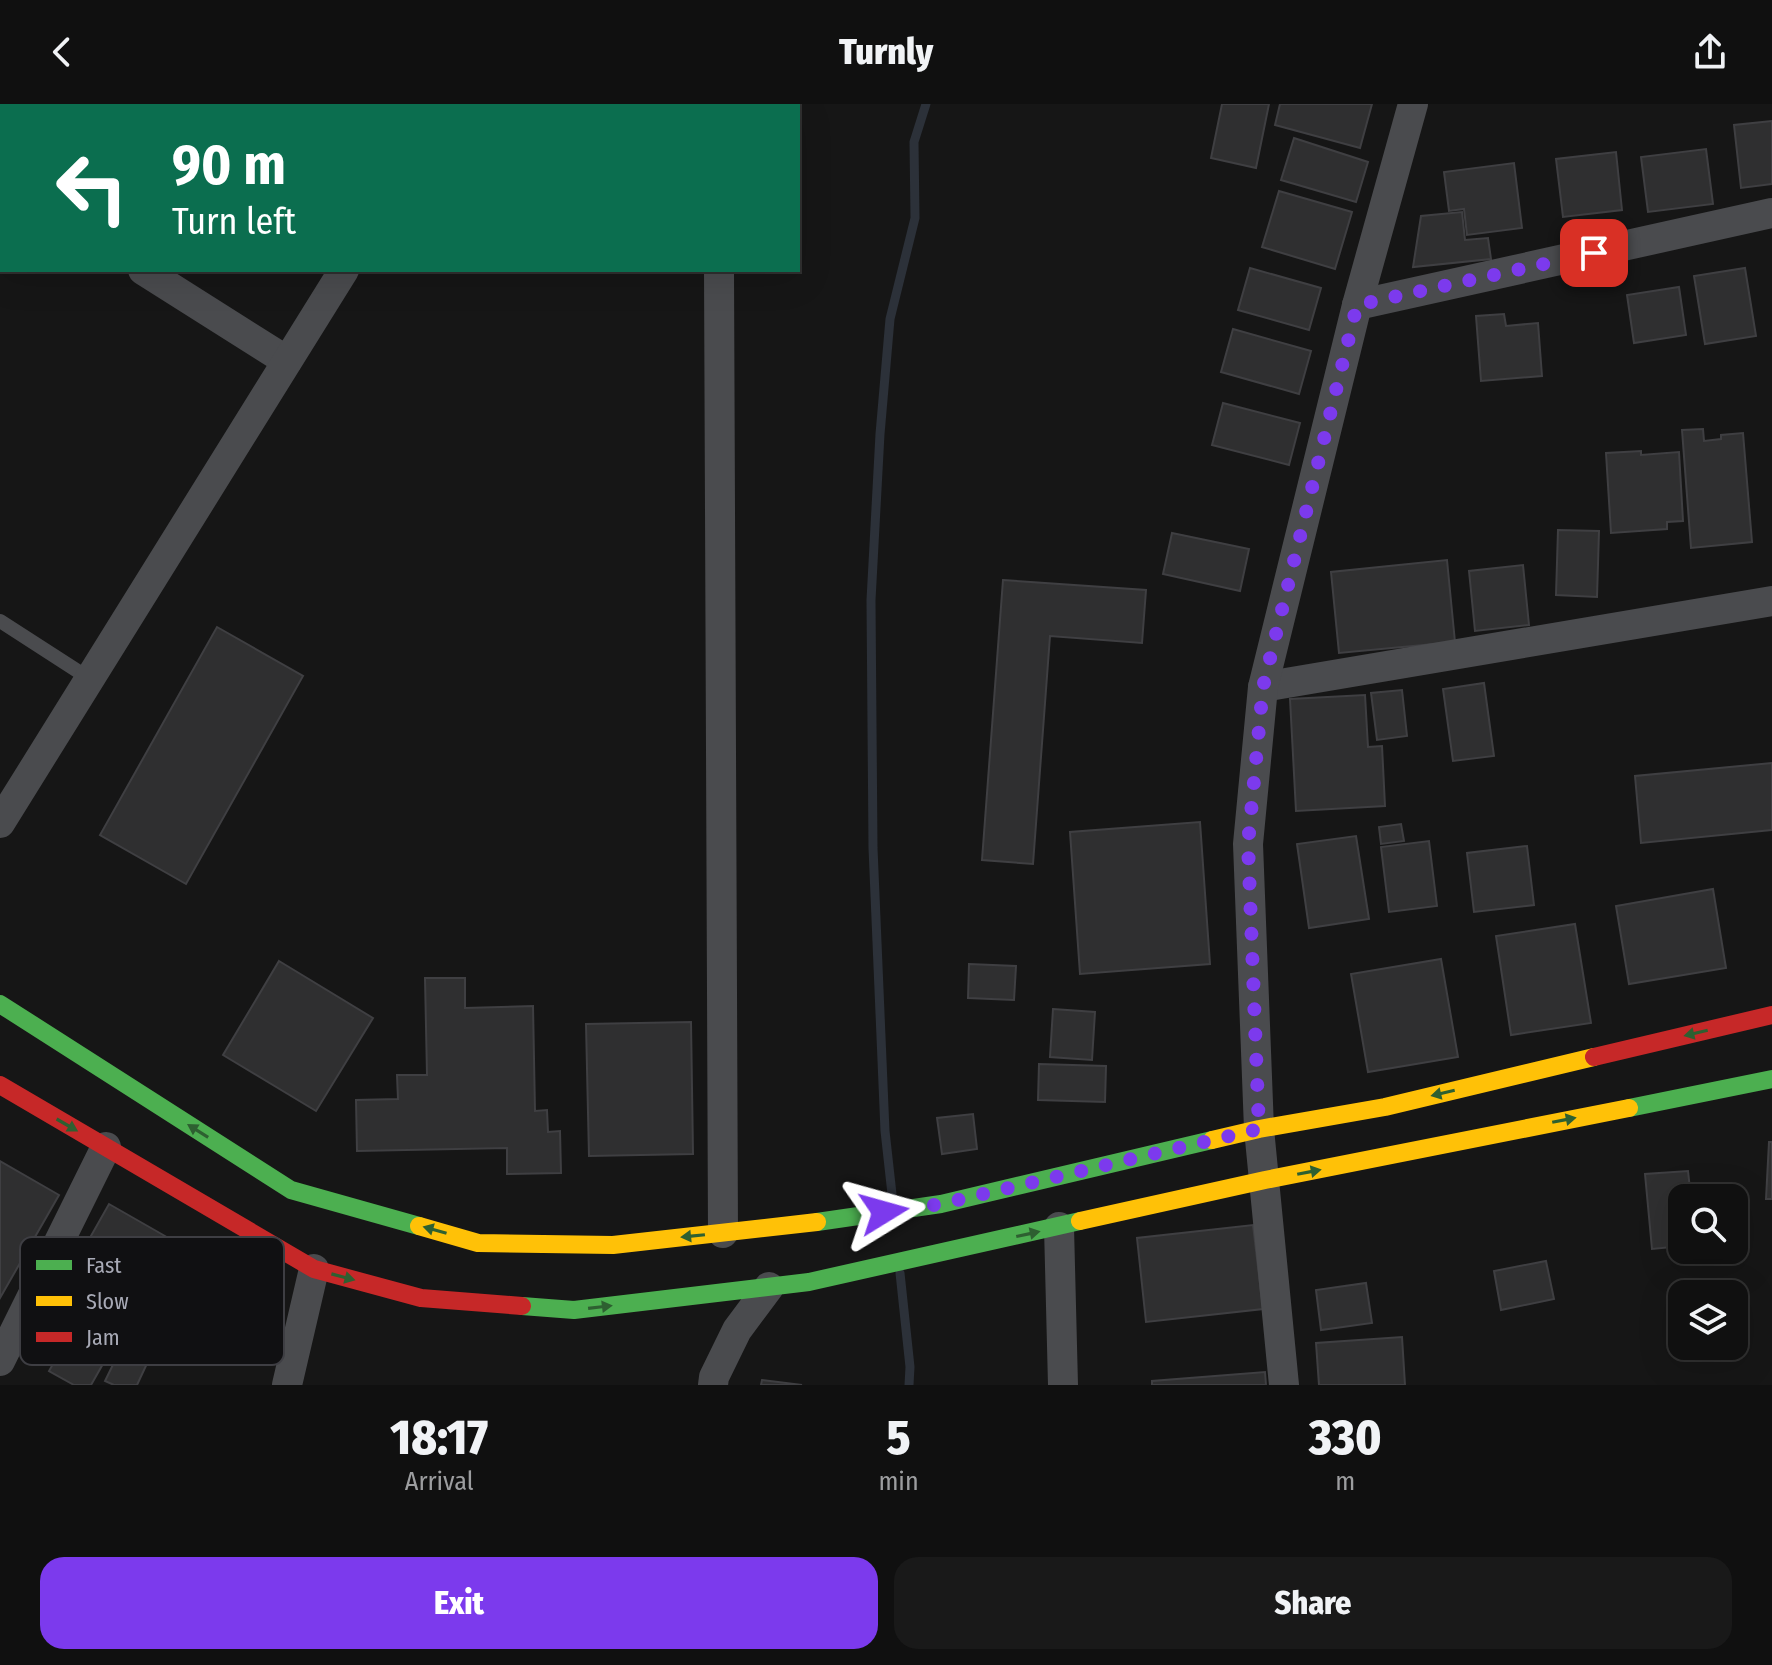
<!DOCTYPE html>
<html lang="en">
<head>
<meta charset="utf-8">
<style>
  :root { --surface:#101010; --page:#191919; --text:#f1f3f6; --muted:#9c9d9f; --line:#303030; --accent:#7c3aed }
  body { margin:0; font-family:"Fira Sans Condensed",sans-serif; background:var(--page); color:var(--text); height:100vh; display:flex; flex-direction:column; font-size:30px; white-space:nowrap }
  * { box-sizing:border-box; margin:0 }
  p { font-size:26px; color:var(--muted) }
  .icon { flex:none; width:44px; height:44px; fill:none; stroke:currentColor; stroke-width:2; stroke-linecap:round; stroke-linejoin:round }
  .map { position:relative; height:1281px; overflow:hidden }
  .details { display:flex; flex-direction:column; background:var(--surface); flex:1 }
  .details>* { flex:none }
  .top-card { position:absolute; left:0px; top:0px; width:800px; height:168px; box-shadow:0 8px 32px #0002,0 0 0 2px var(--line); background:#0b6e4f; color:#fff; overflow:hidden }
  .buttons { position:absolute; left:1668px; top:1080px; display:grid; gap:16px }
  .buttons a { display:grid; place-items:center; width:80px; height:80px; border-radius:16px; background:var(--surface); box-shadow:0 8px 32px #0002,0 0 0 2px var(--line); font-size:40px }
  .pin { position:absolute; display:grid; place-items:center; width:68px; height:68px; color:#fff; margin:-34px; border-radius:16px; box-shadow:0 4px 12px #0006 }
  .me { position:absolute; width:88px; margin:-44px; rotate:82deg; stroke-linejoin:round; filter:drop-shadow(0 0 6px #0008) }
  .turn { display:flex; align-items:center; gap:28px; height:168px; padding:0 40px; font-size:36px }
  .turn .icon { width:104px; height:104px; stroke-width:2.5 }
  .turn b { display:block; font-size:56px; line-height:68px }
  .eta { display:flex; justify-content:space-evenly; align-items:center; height:136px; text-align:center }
  .eta b { font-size:48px; font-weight:800; line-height:56px }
  .cta { display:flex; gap:16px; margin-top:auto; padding:16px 40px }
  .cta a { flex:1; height:92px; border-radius:24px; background:var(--accent); color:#fff; font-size:32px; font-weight:800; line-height:92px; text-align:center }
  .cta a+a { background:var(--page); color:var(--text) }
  header { display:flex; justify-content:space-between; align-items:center; height:104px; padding:0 40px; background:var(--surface); font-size:36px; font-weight:800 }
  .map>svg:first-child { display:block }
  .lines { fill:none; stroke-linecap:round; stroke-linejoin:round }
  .stream { stroke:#2c3139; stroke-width:9 }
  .building { fill:#2f2f30; stroke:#3f3f42; stroke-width:2 }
  .lane { stroke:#4a4b4e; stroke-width:14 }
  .street { stroke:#4a4b4e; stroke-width:30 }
  .fast { stroke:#4caf50; stroke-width:18 }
  .slow { stroke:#ffc107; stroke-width:18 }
  .jam { stroke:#c62828; stroke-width:18 }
  .oneway { fill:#2e6031 }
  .route { stroke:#7c3aed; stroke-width:14; stroke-dasharray:0 25.2 }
  .key { fill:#101012; stroke:#3e3e43; stroke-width:2 }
  .key-label { font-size:22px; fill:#a8aab6 }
</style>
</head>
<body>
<header><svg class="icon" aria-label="back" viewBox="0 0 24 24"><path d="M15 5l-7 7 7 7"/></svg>Turnly<svg class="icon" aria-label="share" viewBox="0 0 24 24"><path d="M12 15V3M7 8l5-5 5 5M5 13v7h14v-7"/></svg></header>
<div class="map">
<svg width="1772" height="1281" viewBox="0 0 1772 1281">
  <rect width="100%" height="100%" fill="#161616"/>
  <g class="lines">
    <g class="stream">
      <polyline points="893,1099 885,1027 873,744 871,496 880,330 890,215 915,114 914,38 926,0"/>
      <polyline points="900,1169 910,1263 909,1281"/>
    </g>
  </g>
  <g class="building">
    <polygon points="87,0 142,0 145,2 86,2"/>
    <polygon points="311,0 381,0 384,2 314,2"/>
    <polygon points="1222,0 1269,0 1256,64 1211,54"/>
    <polygon points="1280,0 1372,0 1360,44 1275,21"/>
    <polygon points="1772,17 1772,80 1741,84 1734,21"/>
    <polygon points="1294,34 1368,58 1356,98 1281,76"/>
    <polygon points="1706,45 1713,100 1648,108 1641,53"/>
    <polygon points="1616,48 1622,106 1563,113 1556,55"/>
    <polygon points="1514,59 1522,124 1467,131 1464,105 1449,107 1444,68"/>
    <polygon points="1279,87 1352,108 1335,165 1262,143"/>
    <polygon points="1462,108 1465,136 1488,134 1491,155 1413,163 1421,112"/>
    <polygon points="1250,164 1321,184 1309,226 1238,206"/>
    <polygon points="1745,164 1756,232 1705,240 1694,172"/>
    <polygon points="1679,183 1686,231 1634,239 1627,191"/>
    <polygon points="1504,210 1506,222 1538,219 1542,272 1481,277 1476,212"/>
    <polygon points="1233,225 1311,247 1299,290 1221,268"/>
    <polygon points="1223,299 1300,319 1289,361 1212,341"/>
    <polygon points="1703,325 1704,337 1721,335 1721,331 1743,329 1752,438 1691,444 1682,326"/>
    <polygon points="1641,347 1641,351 1679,348 1683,417 1667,418 1667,425 1611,429 1606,349"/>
    <polygon points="1558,426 1599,427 1597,493 1556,491"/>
    <polygon points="1172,429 1249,445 1240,487 1163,470"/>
    <polygon points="1447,456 1455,538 1339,549 1331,468"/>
    <polygon points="1523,461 1529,521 1475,527 1469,467"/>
    <polygon points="1003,476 1146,486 1142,539 1050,532 1033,760 982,756"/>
    <polygon points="217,523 303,572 186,780 100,731"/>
    <polygon points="1484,579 1494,652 1453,657 1443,585"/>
    <polygon points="1402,586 1407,632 1377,636 1371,589"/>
    <polygon points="1365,591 1368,643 1382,642 1385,702 1296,707 1290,595"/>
    <polygon points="1772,659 1772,726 1641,739 1635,672"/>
    <polygon points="1200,718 1210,860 1080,870 1070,728"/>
    <polygon points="1401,720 1404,737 1381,740 1379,723"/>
    <polygon points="1356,732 1369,815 1309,824 1297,740"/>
    <polygon points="1429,737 1437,802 1389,808 1381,743"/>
    <polygon points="1527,742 1534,801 1474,808 1467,749"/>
    <polygon points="1713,785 1726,864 1629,880 1616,802"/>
    <polygon points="1575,820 1591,919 1511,931 1496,832"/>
    <polygon points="1441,855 1458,953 1368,968 1351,870"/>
    <polygon points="279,857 373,914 316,1007 223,951"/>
    <polygon points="969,860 1016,862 1014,896 968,894"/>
    <polygon points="425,874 465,874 465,904 533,902 535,1007 547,1006 548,1028 560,1027 561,1069 507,1070 507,1044 357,1047 356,996 398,995 397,971 427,971"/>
    <polygon points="1053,905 1095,908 1092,956 1050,953"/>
    <polygon points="691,918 693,1050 589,1052 586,920"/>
    <polygon points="1039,960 1106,962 1105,998 1038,996"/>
    <polygon points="973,1010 977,1045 942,1050 937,1014"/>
    <polygon points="1769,1038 1772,1038 1772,1095 1766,1095"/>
    <polygon points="0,1057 59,1091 0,1194"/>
    <polygon points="1688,1067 1691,1094 1682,1094 1682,1142 1652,1145 1645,1070"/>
    <polygon points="109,1100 172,1136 124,1221 61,1185"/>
    <polygon points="1253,1121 1263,1205 1146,1218 1137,1134"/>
    <polygon points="1546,1157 1554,1195 1501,1206 1494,1167"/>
    <polygon points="1366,1179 1372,1219 1321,1226 1316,1186"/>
    <polygon points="78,1215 116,1237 91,1281 74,1281 49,1267"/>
    <polygon points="1402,1233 1405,1281 1319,1281 1316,1239"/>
    <polygon points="124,1238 151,1251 137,1281 114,1281 105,1277"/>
    <polygon points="1265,1268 1266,1281 1152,1281 1152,1277"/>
    <polygon points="762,1276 802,1281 761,1281"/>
  </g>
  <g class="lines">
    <polyline class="lane" points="0,517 90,575"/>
    <g class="street">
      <polyline points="541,0 565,2"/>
      <polyline points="719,0 719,2"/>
      <polyline points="446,2 447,0"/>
      <polyline points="678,2 680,0"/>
      <polyline points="0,75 2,76"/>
      <polyline points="143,166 287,257"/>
      <polyline points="719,166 723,1129"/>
      <polyline points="1357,201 1772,109"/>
      <polyline points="1263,583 1772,497"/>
      <polyline points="0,719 344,166"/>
      <polyline points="1059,1123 1063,1281"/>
      <polyline points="0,1257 106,1043"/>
      <polyline points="287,1281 314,1165"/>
      <polyline points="713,1281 714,1273 737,1226 769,1183"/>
      <polyline points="1284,1281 1259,1025 1248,740 1263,583 1357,201 1413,0"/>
    </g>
    <g class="fast">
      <polyline points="0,900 291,1086 419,1122"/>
      <polyline points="1629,1004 1772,975"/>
      <polyline points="817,1118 941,1100 1212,1036"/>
      <polyline points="522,1202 574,1206 809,1178 1080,1117"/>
    </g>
    <g class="slow">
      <polyline points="1212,1036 1259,1025 1385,1003 1594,953"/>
      <polyline points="1080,1117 1265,1076 1629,1004"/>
      <polyline points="419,1122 478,1139 613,1141 817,1118"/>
    </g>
    <g class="jam">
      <polyline points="1594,953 1772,911"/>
      <polyline points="0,981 314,1165 421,1194 522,1202"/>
    </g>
  </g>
  <defs><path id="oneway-solid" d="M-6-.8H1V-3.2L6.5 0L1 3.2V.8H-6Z" transform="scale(2)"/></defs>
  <g class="oneway">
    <use href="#oneway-solid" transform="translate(1696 929) rotate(167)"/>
    <use href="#oneway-solid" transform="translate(1443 989) rotate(167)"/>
    <use href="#oneway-solid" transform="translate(1564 1016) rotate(-11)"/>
    <use href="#oneway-solid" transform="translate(67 1021) rotate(30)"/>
    <use href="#oneway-solid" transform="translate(198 1027) rotate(-148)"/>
    <use href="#oneway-solid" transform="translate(1309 1068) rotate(-11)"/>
    <use href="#oneway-solid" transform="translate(435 1126) rotate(-164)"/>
    <use href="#oneway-solid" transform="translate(1028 1130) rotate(-12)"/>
    <use href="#oneway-solid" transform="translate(693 1132) rotate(174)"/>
    <use href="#oneway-solid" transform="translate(343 1173) rotate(15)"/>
    <use href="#oneway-solid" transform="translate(600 1203) rotate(-7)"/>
  </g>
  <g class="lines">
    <polyline class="route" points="884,1108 941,1100 1259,1025 1248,740 1263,583 1357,201 1594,149"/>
  </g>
  <rect x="20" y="1133" width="264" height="128" rx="12" class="key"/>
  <rect x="36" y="1156" width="36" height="10" fill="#4caf50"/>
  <rect x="36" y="1192" width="36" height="10" fill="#ffc107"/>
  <rect x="36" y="1228" width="36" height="10" fill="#c62828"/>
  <g class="key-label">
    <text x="86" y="1169">Fast</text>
    <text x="86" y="1205">Slow</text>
    <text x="86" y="1241">Jam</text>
  </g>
</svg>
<div class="buttons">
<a><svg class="icon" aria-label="search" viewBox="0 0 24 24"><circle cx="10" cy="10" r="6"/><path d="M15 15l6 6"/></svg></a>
<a><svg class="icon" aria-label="layers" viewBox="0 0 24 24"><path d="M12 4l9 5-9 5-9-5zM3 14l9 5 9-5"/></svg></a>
</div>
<div class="pin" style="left:1594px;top:149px;background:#d93025"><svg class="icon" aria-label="arrive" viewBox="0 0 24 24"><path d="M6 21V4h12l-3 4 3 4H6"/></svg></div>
<svg class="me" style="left:884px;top:1108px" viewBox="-20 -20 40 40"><path d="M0-17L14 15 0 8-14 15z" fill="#7c3aed" stroke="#fff" stroke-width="4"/></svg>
<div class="top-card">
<div class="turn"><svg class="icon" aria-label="left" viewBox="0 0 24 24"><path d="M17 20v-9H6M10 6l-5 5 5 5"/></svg><div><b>90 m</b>Turn left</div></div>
</div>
</div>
<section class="details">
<div class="eta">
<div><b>18:17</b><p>Arrival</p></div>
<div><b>5</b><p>min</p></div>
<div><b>330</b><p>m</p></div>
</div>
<div class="cta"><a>Exit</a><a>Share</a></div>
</section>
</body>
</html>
